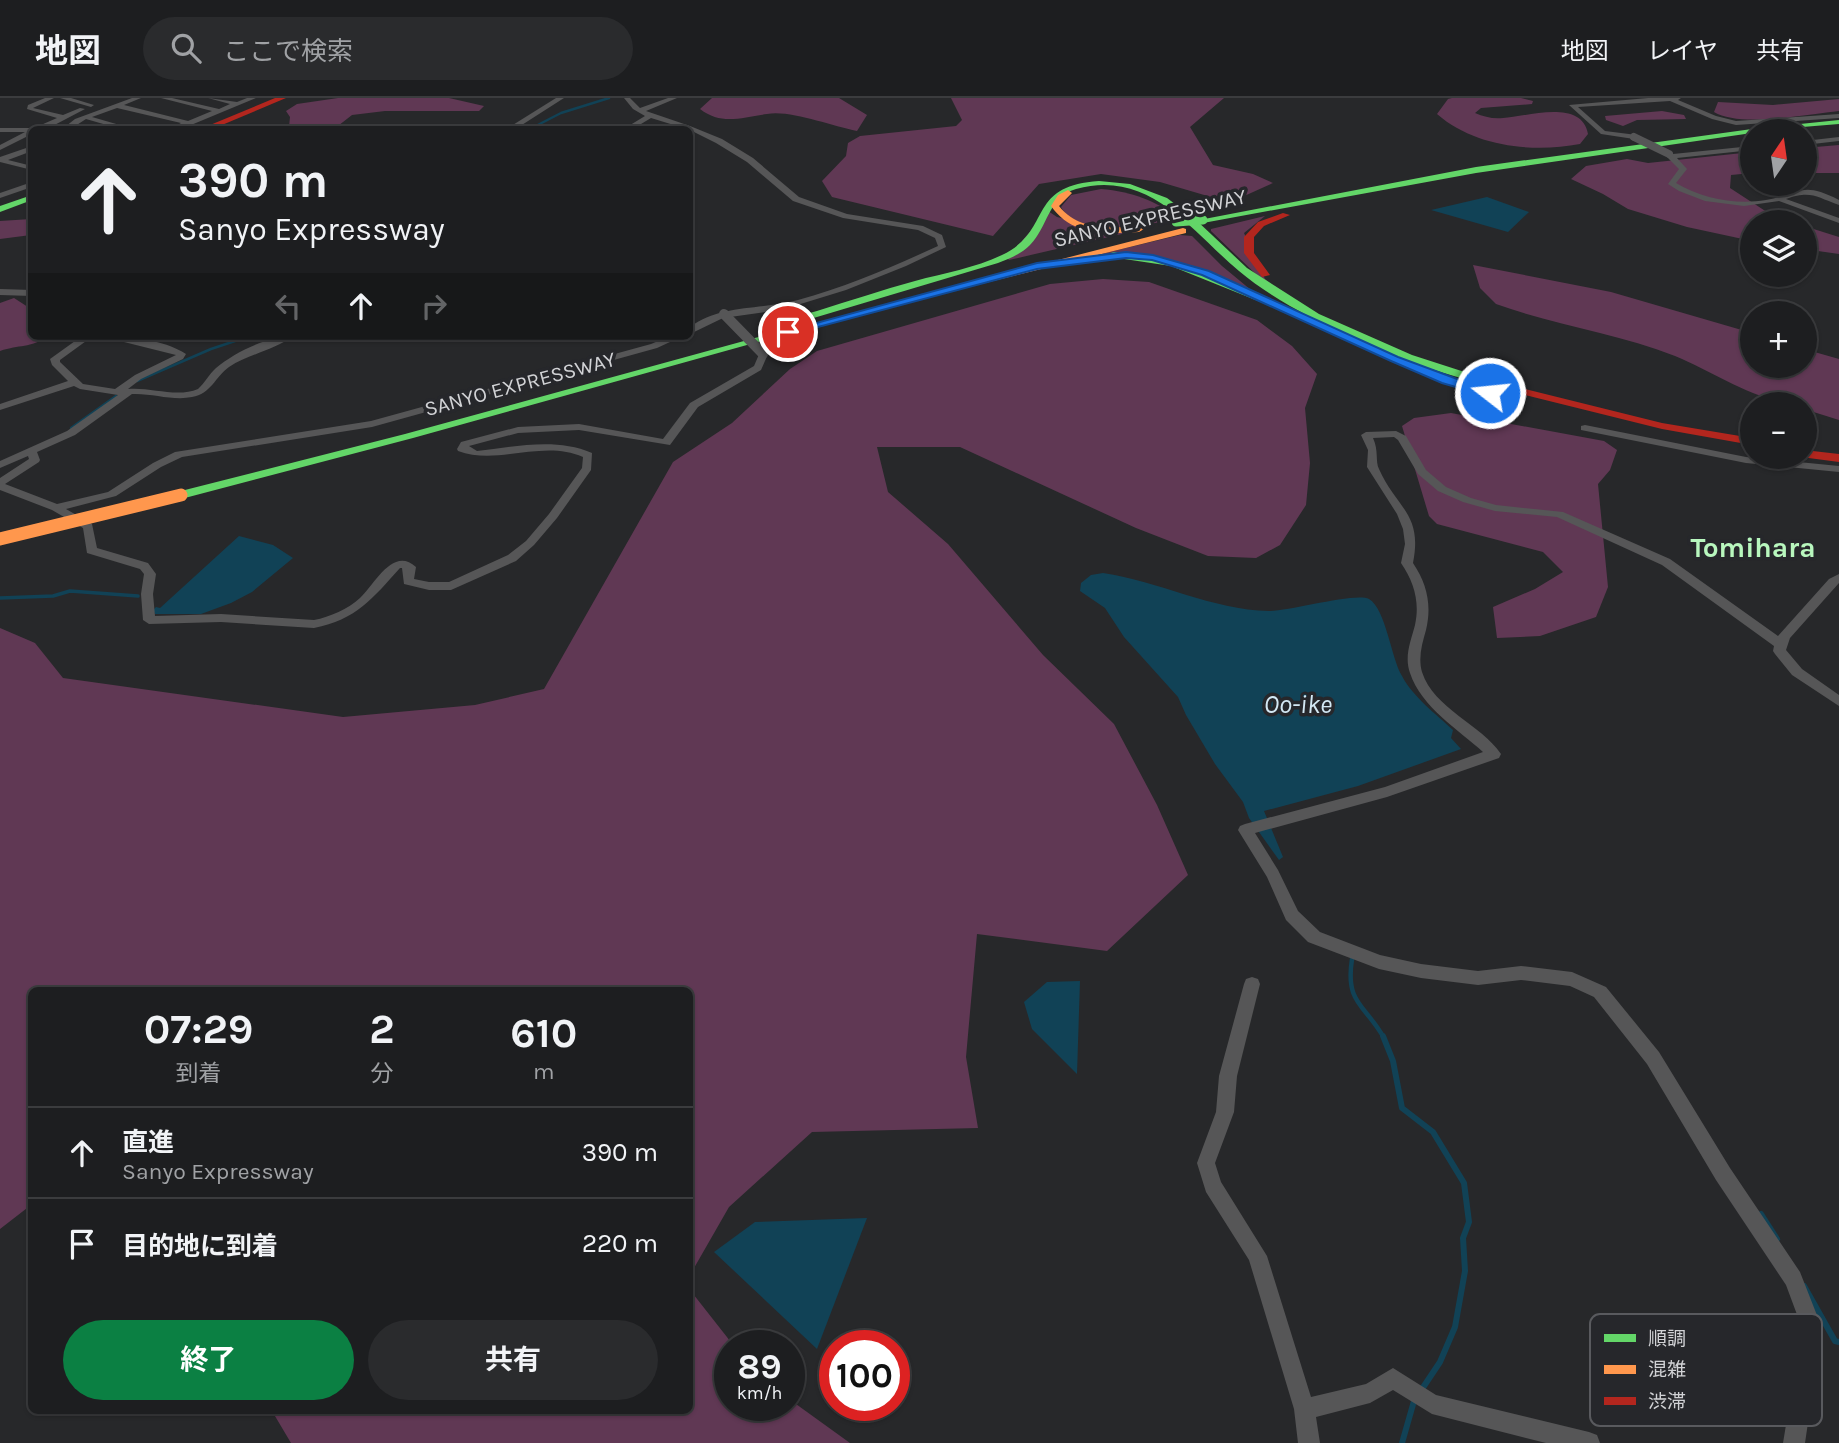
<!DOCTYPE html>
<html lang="ja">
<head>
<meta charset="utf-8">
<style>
  :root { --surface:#1d1e20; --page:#2a2b2d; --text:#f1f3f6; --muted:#a0a2a5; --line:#3b3c3e; --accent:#0b8043 }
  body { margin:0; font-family:Karla,"Noto Sans JP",sans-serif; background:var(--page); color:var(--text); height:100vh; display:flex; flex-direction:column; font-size:26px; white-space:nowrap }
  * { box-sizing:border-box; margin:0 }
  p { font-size:23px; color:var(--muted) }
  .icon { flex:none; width:38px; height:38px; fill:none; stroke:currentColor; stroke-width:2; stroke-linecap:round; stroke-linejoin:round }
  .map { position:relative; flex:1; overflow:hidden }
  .details { position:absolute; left:28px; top:889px; width:665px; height:427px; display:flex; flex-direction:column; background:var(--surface); border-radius:10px; box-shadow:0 2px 5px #0004,0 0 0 2px var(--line) }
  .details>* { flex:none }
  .guide { position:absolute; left:28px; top:28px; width:665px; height:214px; border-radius:10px; box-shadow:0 2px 5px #0004,0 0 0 2px var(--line); background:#1d1e20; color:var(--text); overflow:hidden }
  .needle { width:46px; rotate:13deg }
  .buttons { position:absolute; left:1740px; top:21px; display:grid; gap:14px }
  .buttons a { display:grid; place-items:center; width:77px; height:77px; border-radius:50%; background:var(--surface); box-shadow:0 2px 5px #0004,0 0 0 2px var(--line); font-size:35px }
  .speed { position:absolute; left:714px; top:1232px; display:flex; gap:14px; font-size:35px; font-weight:700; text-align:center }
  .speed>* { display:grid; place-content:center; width:91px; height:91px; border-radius:50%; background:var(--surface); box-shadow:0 2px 5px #0004,0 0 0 2px var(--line); line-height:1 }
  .speed small { font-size:18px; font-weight:400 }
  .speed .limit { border:10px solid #d22; background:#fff; color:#111 }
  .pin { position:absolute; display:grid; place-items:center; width:60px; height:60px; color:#fff; margin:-30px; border:4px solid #fff; border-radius:50%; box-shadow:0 2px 7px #0007 }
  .me { position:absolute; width:77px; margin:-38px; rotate:286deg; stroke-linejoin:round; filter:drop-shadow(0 0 5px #0008) }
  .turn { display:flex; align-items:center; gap:24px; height:147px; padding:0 35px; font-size:32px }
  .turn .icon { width:91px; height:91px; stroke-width:2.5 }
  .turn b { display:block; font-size:49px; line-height:60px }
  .lanes { display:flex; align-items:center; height:66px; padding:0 35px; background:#0003; justify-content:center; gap:35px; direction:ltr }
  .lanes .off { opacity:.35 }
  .eta { display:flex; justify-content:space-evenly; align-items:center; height:119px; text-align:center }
  .eta b { font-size:42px; font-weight:700; line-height:49px }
  .primary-button { display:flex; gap:14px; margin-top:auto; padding:14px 35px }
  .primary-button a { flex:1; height:80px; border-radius:42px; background:var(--accent); color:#fff; font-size:28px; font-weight:700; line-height:80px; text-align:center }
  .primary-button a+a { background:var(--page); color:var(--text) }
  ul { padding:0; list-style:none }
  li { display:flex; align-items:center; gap:21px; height:91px; padding:0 35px; border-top:2px solid var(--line) }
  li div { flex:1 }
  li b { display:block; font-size:26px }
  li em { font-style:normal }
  header { display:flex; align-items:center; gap:42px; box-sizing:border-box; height:98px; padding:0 35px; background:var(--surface); border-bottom:2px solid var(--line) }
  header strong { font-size:33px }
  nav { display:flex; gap:38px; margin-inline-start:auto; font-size:24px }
  .search { width:490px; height:63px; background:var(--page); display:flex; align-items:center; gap:18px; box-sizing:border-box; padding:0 24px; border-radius:38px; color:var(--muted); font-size:26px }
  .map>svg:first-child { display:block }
  .green { fill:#603854 }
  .water { fill:#114256 }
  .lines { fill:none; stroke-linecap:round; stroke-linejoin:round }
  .stream-far3 { stroke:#114256; stroke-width:2.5 }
  .stream-far2 { stroke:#114256; stroke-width:3.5 }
  .stream-far1 { stroke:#114256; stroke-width:4.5 }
  .stream { stroke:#114256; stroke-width:6 }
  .street { fill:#565657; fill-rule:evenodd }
  .fast { fill:#63d668; fill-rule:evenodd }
  .slow { fill:#ff974d; fill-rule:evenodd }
  .jam { fill:#b3261e; fill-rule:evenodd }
  .street-bridge-far1 { stroke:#565657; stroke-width:8 }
  .street-bridge { stroke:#565657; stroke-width:10 }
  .fast-bridge { stroke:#63d668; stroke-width:9 }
  .slow-bridge { stroke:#ff974d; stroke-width:13 }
  .route { fill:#1a73e8; stroke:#114b97; stroke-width:2 }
  .labels { text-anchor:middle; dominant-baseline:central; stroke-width:7; stroke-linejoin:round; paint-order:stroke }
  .far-street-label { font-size:21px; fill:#d1d2d5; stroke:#26272b }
  .water-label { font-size:26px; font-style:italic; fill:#d3e8f4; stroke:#26272b }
  .quarter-label { font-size:28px; font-weight:bold; fill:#b8f7be; stroke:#26272b }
  .key { fill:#26272b; stroke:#595a5e; stroke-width:2 }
  .key-label { font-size:19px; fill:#d1d2d5 }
</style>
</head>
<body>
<header>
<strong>地図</strong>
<div class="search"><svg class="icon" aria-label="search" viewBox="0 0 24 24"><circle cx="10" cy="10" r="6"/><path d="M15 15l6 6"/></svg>ここで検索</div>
<nav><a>地図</a><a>レイヤ</a><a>共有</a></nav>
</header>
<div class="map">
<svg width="1839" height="1345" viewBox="0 0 1839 1345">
  <rect width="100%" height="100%" fill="#27282a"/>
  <g class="green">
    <polygon points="338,0 449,0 484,8 479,13 385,13 352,17 334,31 289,29 290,19 286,13 297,6"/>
    <path d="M 712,0 L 839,0 L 867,17 L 857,33 C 830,28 792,12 767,16 C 742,19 722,28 700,11 Z"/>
    <polygon points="951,0 1224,0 1190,29 1213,67 1253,76 1273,85 1242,99 1211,99 1160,84 1101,76 1039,86 993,138 832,99 822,83 846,58 848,45 860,38 956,28 962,22"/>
    <path d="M 1452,0 L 1521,0 L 1533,3 L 1532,6 L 1481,10 L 1475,15 C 1484,19 1493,21 1503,20 C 1525,19 1582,0 1588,36 L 1580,46 C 1533,55 1475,49 1437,16 L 1448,1 Z"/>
    <path d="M 1839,1 L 1839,13 C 1808,16 1740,30 1714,14 L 1718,4 L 1773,7 Z"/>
    <polygon points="1662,13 1684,17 1686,21 1637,22 1623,28 1606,22 1605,18"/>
    <polygon points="1839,47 1839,75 1804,75 1804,50"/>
    <polygon points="1752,54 1752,75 1731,77 1730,90 1773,118 1793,124 1752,124 1752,143 1687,129 1628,111 1603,96 1571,81 1586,68 1627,61 1648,65"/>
    <path d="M 1101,91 C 1133,94 1154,102 1179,120 C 1150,127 1078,141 1061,109 L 1071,97 Z"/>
    <polygon points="1048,113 1057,119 1126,135 1009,162 1007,160"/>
    <polygon points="1265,118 1244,135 1265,181 1271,186 1262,182 1211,133 1211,131"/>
    <polygon points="31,121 31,137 0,141 0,123"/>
    <polygon points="1804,128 1839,139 1839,156 1804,151"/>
    <polygon points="1180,137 1192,138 1222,168 1251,192 1208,174 1101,156"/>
    <path d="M 1473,167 L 1611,194 L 1752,235 L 1752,268 L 1804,268 L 1804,251 L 1839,261 L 1839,322 L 1804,311 L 1804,306 C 1758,306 1717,275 1675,258 C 1617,235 1554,227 1496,206 L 1480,190 Z"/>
    <polygon points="1103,181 1149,184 1257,222 1292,248 1317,276 1305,310 1310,365 1306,407 1280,447 1256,460 1208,458 1136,430 960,349 877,349 888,394 948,446 1043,557 1114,626 1157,707 1188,777 1107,853 977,836 966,959 978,1030 812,1034 729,1109 690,1177 690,892 32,892 31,1107 0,1131 0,530 35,545 63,580 343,619 475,607 544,591 673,364 732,325 790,271 817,253 1050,186"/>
    <path d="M 14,200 L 31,211 L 32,238 L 49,238 C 29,251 20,246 0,253 L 0,205 Z"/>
    <polygon points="1451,315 1604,343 1617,352 1610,372 1598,386 1608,489 1596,519 1540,538 1497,540 1493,509 1535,491 1563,474 1543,454 1437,426 1429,418 1402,328 1414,320"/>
    <polygon points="690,1192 734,1248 730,1248 730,1307 789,1307 789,1301 850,1345 291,1345 272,1313 690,1312"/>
  </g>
  <g class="water">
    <polygon points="1487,99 1529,114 1508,134 1431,112"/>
    <polygon points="239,438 273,447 293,460 252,494 231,505 201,516 155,516 153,512 156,509 160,510"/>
    <path d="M 1103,475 C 1159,483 1212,512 1269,513 C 1290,513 1356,494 1369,501 C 1386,511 1391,560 1402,578 C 1413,599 1436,616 1453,632 L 1451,640 L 1461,651 L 1358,688 L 1264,713 L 1283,759 L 1279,762 L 1249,720 L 1243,704 L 1215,666 L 1186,617 L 1178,599 L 1124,539 L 1105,510 L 1080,493 L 1081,485 L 1091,477 Z"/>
    <polygon points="1080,883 1077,976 1032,931 1024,904 1047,884"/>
    <polygon points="867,1120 817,1251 714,1154 755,1124"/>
  </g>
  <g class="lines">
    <g class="stream-far3">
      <polyline points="528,32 561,15 609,0"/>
      <polyline points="137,283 211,251 250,238"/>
      <polyline points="71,330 116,298"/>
    </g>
    <polyline class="stream-far2" points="0,500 53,498 70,493 138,498"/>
    <path class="stream-far1" d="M 1352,861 C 1345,906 1365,906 1384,940"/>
    <g class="stream">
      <polyline points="1383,938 1393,963 1402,1010 1433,1034 1464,1085 1469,1124 1463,1140 1465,1173 1455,1229 1440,1264 1420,1294"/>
      <polyline points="1761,1116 1777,1141"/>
      <polyline points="1804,1188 1835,1243 1839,1244"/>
      <polyline points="1402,1345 1414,1303"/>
    </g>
    <g class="street">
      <polygon points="45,0 54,0 33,10 63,17 80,10 85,11 45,32 32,32 32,36 0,52 0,47 25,34 0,34 0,30 34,30 57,20 27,11 28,7"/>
      <polygon points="60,0 71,0 94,7 91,9"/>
      <polygon points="132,0 141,0 124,7 188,23 212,13 161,0 172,0 219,11 230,6 208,0 237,4 247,0 256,0 179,32 168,32 181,25 117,10 92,19 137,32 124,32 86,21 69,32 61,32 75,21"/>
      <polygon points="556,0 564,0 514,32 505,32"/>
      <path d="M 624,0 L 630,0 L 640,10 L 668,0 L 677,0 L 646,13 L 690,28 L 722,41 L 753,60 L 799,99 L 847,116 L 923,128 L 942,137 L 946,149 L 906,168 L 846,192 L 781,212 L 723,220 L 690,236 L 690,229 C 720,206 762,212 798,202 C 846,189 892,169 938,148 L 935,140 L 918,132 L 843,120 L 793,103 L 747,64 L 716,45 L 690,32 L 651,20 L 631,32 L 622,32 L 645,18 L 633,11 Z"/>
      <polygon points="1648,0 1681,0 1678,2 1716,18 1736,23 1839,16 1839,20 1736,27 1712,21 1670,3 1578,9 1605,33 1637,37 1634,41 1601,36 1569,7"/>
      <polygon points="1839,39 1839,43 1804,47 1804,43"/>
      <polygon points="32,48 32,53 8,62 32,68 32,72 0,64 0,59"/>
      <path d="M 1752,48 L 1752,52 L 1677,60 L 1687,71 L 1676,85 C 1702,101 1737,107 1766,102 C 1802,95 1802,83 1839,102 L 1839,107 C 1816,99 1811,92 1786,101 L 1839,120 L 1839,125 L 1779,103 L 1744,108 L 1705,103 L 1679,93 L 1668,86 L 1679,71 L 1666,58 L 1666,54 L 1673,56 Z"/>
      <polygon points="32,84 32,89 0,100 0,95"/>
      <polygon points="0,191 32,192 32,198 0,197"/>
      <path d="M 82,238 L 93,238 L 60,262 L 60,264 L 83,286 L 115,291 L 135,277 L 176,257 L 100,238 C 127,238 163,241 186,256 L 183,261 L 141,281 L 128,291 C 151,289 177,300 198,291 C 205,285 209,276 216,270 C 235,254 268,238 293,238 C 275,252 249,256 229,269 C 215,279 211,296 192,299 C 173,303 152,295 132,296 L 75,337 L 37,354 L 40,362 L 39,364 L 5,386 L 57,406 L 108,394 L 153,365 L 175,354 L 371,323 L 651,246 L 670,238 L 683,238 L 657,250 L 372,329 L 182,359 L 161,369 L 116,398 L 66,411 L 92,426 L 97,450 L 148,465 L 156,476 L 153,496 L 155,518 L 221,516 L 314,522 C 330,519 348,511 360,500 C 375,486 393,448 416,469 L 414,481 L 429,484 L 449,484 L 508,457 L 526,443 L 549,416 L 582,370 L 583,359 C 542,341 498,368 458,353 L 457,351 L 461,344 L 518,329 L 579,326 L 663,341 L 690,305 L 754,268 L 760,254 L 768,256 L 761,272 L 698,309 L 670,347 L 579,332 L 518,335 L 469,348 L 477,353 C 515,349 555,339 592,355 L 591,372 L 557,420 L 534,447 L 516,463 L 451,492 L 429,492 L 404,486 L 402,470 L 400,470 C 373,500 356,522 314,530 L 221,524 L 149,526 L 143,522 L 141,496 L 144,476 L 140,471 L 87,455 L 83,430 L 52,412 L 0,392 L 0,380 L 29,361 L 28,358 L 0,370 L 0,363 L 67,333 L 118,297 L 80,291 L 74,288 L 0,312 L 0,306 L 68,283 L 52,267 L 50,261 Z"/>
      <polygon points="1585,327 1746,359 1839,368 1839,374 1746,365 1581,332 1581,328"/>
      <path d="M 1396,333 L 1406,338 L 1426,372 L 1446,389 L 1471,400 L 1496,407 L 1563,414 L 1670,461 L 1778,538 L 1829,481 L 1839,476 L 1839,485 L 1790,540 L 1786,552 L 1802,571 L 1839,597 L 1839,608 L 1792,577 L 1775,556 L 1773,553 L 1774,548 L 1662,467 L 1557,419 L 1495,413 L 1463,404 L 1438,393 L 1418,376 L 1398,342 L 1394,339 L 1373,340 C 1379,353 1375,363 1379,371 C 1396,410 1423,415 1413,465 C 1427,486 1432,507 1426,532 C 1422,546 1418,560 1422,574 C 1434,611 1481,626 1501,656 L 1499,660 L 1387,699 L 1255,735 L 1278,772 L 1298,813 L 1320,834 L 1380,857 L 1421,866 L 1478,873 L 1521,868 L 1572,874 L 1606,889 L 1659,954 L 1730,1070 L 1800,1174 L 1822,1230 L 1805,1345 L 1783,1345 L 1802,1230 L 1786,1187 L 1716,1082 L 1647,966 L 1594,899 L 1570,888 L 1521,882 L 1478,887 L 1421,880 L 1379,871 L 1308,844 L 1286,822 L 1267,779 L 1238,732 L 1240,728 L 1245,726 L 1385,689 L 1483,654 C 1459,632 1421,609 1410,575 C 1404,558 1411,543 1415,527 C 1420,504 1414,484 1401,465 L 1405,446 L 1403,431 L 1397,416 L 1367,369 L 1368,352 L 1361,337 L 1366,334 Z"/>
      <polygon points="1252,879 1258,881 1260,886 1237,978 1234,1014 1215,1065 1221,1084 1267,1158 1311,1299 1366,1286 1393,1270 1436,1297 1589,1334 1597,1337 1600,1345 1546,1345 1432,1316 1393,1292 1370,1305 1316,1319 1320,1345 1298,1345 1294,1311 1249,1162 1206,1094 1197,1065 1216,1014 1219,978 1244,886 1246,881"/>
    </g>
    <g class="fast">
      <polygon points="1839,22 1839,26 1752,33 1752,35 1476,75 1203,125 1199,122 1476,69 1752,31"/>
      <path d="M 1099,83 L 1130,86 L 1167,100 L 1195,121 L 1247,170 L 1319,216 L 1412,257 L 1511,289 L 1505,292 C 1438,275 1371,253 1310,219 C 1286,206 1260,191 1239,173 C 1190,132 1150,71 1076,91 C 1048,99 1048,129 1030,147 C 1021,156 1009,161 998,165 L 770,233 L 761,231 C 775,221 800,218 817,213 C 849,203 882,192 915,183 C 944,175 975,170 1002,157 C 1054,132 1025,88 1099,83 Z"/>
      <polygon points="32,97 32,102 0,114 0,108"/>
      <polygon points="1114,154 1177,164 1215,177 1272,203 1263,205 1171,168 1111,159 1111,155"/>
      <polygon points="777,234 786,236 413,340 181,401 175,397 177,394 405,336"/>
    </g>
    <g class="slow">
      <path d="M 1068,92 L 1072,95 L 1059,108 C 1079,133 1110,130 1139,128 L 1144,131 L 1139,134 C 1105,136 1072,138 1051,108 L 1058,97 Z"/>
      <polygon points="1183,130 1186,131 1186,135 981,186 976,183"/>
    </g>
    <g class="jam">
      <polygon points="275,0 286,0 210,32 198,32"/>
      <polygon points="1283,115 1290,117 1264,128 1254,139 1254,155 1270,177 1262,179 1244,155 1244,139 1258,124"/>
      <polygon points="1505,286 1662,325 1752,340 1752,347 1662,331 1501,291 1499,289"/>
      <polygon points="1804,352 1839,356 1839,364 1801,359 1804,359"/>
    </g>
    <polyline class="street-bridge-far1" points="1634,39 1669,56"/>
    <polyline class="street-bridge" points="724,216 763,256"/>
    <polyline class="fast-bridge" points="1176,124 1203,122"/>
    <polyline class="slow-bridge" points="0,441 181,397"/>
  </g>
  <polygon class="route" points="1126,154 1153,157 1209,173 1398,259 1495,295 1490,299 1442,285 1391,263 1202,177 1152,162 1126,160 1037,171 788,237 783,234 1037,165"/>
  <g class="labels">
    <g class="far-street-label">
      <text transform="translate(1150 120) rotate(-13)">SANYO EXPRESSWAY</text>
      <text transform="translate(520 286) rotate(-15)">SANYO EXPRESSWAY</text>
    </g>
    <g class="water-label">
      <text x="1298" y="606">Oo-ike</text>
    </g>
    <g class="quarter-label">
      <text x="1753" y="449">Tomihara</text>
    </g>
  </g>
  <rect x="1590" y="1216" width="232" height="112" rx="10" class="key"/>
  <rect x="1604" y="1236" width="32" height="8" fill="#63d668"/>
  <rect x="1604" y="1267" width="32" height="9" fill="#ff974d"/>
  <rect x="1604" y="1299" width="32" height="8" fill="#b3261e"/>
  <g class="key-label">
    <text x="1648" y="1247">順調</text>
    <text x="1648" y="1278">混雑</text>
    <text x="1648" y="1310">渋滞</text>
  </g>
</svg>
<div class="buttons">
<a><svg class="needle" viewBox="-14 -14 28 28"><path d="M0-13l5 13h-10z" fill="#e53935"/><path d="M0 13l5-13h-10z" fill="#a0a2a5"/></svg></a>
<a><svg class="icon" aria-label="layers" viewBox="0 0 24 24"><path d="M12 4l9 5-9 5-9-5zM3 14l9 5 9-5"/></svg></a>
<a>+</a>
<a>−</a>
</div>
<div class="speed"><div>89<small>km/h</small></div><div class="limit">100</div></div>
<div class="pin" style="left:788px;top:234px;background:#d93025"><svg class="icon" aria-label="arrive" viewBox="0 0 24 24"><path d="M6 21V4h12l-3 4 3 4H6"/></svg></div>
<svg class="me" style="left:1490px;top:295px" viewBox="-20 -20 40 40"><circle r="17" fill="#1a73e8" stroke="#fff" stroke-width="3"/><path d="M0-11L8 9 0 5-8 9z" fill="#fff"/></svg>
<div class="guide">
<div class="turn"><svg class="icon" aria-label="ahead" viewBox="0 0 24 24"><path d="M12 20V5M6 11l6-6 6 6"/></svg><div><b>390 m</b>Sanyo Expressway</div></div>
<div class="lanes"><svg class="icon off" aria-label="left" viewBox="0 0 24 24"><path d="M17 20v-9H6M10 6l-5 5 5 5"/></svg><svg class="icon" aria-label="ahead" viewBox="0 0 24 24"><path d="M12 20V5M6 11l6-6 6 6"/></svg><svg class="icon off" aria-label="right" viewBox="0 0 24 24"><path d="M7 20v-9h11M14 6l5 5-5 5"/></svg></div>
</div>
<section class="details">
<div class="eta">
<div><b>07:29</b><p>到着</p></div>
<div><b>2</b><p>分</p></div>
<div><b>610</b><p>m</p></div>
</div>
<ul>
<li><svg class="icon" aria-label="ahead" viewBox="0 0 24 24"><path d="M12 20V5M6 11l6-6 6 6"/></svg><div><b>直進</b><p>Sanyo Expressway</p></div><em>390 m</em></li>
<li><svg class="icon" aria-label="arrive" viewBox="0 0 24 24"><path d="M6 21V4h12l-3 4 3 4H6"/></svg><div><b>目的地に到着</b></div><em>220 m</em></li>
</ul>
<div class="primary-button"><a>終了</a><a>共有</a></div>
</section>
</div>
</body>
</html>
